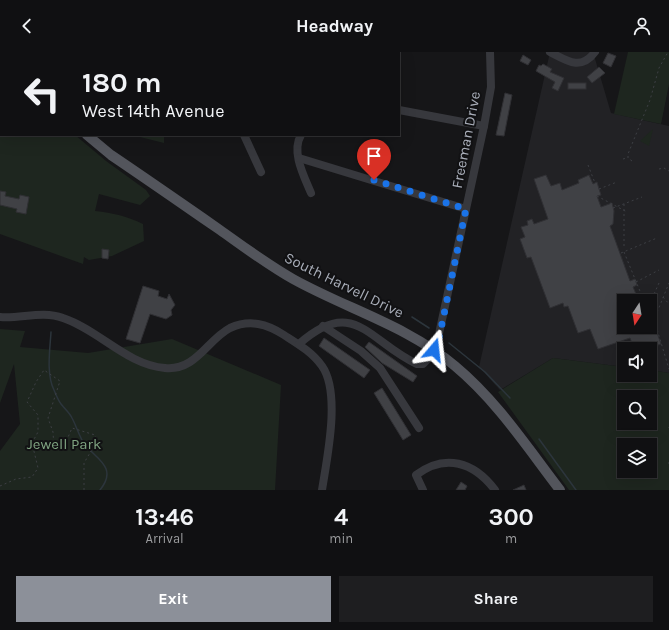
<!DOCTYPE html>
<html lang="en">
<head>
<meta charset="utf-8">
<style>
  :root { --surface:#101012; --page:#1e1e20; --text:#f1f3f6; --muted:#9c9d9f; --line:#303032; --accent:#8c9099 }
  body { margin:0; font-family:Karla,sans-serif; background:var(--page); color:var(--text); height:100vh; display:flex; flex-direction:column; font-size:15px; white-space:nowrap }
  * { box-sizing:border-box; margin:0 }
  p { font-size:13px; color:var(--muted) }
  .icon { flex:none; width:22px; height:22px; fill:none; stroke:currentColor; stroke-width:2; stroke-linecap:round; stroke-linejoin:round }
  .map { position:relative; height:438px; overflow:hidden }
  .details { display:flex; flex-direction:column; background:var(--surface); flex:1 }
  .details>* { flex:none }
  .guide { position:absolute; left:0px; top:0px; width:400px; height:84px; box-shadow:0 4px 16px #0002,0 0 0 1px var(--line); background:#101012; color:var(--text); overflow:hidden }
  .needle { width:26px; rotate:192deg }
  .buttons { position:absolute; left:617px; top:242px; display:grid; gap:8px }
  .buttons a { display:grid; place-items:center; width:40px; height:40px; border-radius:0px; background:var(--surface); box-shadow:0 4px 16px #0002,0 0 0 1px var(--line); font-size:20px }
  .pin { position:absolute; display:grid; place-items:center; width:34px; height:34px; color:#fff; margin:-41px -17px; border-radius:50% 50% 50% 0; rotate:-45deg; box-shadow:0 0 4px #0007 }
  .pin .icon { rotate:45deg }
  .me { position:absolute; width:44px; margin:-22px; rotate:17deg; stroke-linejoin:round; filter:drop-shadow(0 0 3px #0008) }
  .turn { display:flex; align-items:center; gap:14px; height:84px; padding:0 16px; font-size:18px }
  .turn .icon { width:52px; height:52px; stroke-width:2.5 }
  .turn b { display:block; font-size:28px; line-height:34px }
  .eta { display:flex; justify-content:space-evenly; align-items:center; height:68px; text-align:center }
  .eta b { font-size:24px; font-weight:700; line-height:28px }
  .button { display:flex; gap:8px; margin-top:auto; padding:8px 16px }
  .button a { flex:1; height:46px; border-radius:0px; background:var(--accent); color:#fff; font-size:16px; font-weight:700; line-height:46px; text-align:center }
  .button a+a { background:var(--page); color:var(--text) }
  header { display:flex; justify-content:space-between; align-items:center; height:52px; padding:0 16px; background:var(--surface); font-size:18px; font-weight:700 }
  .map>svg:first-child { display:block }
  .built { fill:#222225; fill-rule:evenodd }
  .green { fill:#1e261f; fill-rule:evenodd }
  .lines { fill:none; stroke-linecap:round; stroke-linejoin:round }
  .stream { stroke:#2c353c; stroke-width:1.5 }
  .building { fill:#404145; stroke:#303034 }
  .path { stroke:#3d3f44; stroke-width:1; stroke-dasharray:2 3; stroke-linecap:butt }
  .minor { stroke:#37383d; stroke-width:8 }
  .major { stroke:#53555c; stroke-width:10 }
  .route { stroke:#1a73e8; stroke-width:7; stroke-dasharray:0 12.6 }
  .labels { text-anchor:middle; dominant-baseline:central; stroke-width:4; stroke-linejoin:round; paint-order:stroke }
  .street-label { font-size:15px; fill:#a8adb8; stroke:#111113 }
  .park-label { font-size:15px; fill:#7fa381; stroke:#111113 }
</style>
</head>
<body>
<header><svg class="icon" aria-label="back" viewBox="0 0 24 24"><path d="M15 5l-7 7 7 7"/></svg>Headway<svg class="icon" aria-label="person" viewBox="0 0 24 24"><circle cx="12" cy="8" r="4"/><path d="M4 21q1-7 8-7t8 7"/></svg></header>
<div class="map">
<svg width="669" height="438" viewBox="0 0 669 438">
  <rect width="100%" height="100%" fill="#161618"/>
  <path class="built" d="M 550,0 L 593,0 L 611,61 L 669,74 L 669,321 L 650,318 L 650,297 L 624,297 L 624,315 L 553,306 L 500,338 L 479,315 ZM 624,249 L 650,249 L 650,275 L 624,275 Z"/>
  <g class="green">
    <polygon points="76,0 168,0 76,1"/>
    <polygon points="628,0 669,0 669,32 661,72 614,62"/>
    <path d="M 0,12 L 1,83 L 75,83 L 106,109 L 146,138 L 150,144 L 140,153 L 99,142 L 95,159 C 113,161 127,164 143,172 L 144,189 L 112,204 L 89,208 L 84,205 L 83,212 L 0,182 Z"/>
    <polygon points="653,77 649,94 640,89"/>
    <polygon points="132,83 164,83 164,91"/>
    <polygon points="0,277 25,279 20,295 88,301 172,287 281,333 275,438 0,438 0,399 20,372 14,312 0,351"/>
    <path d="M 553,306 L 624,315 L 624,323 L 650,323 L 650,318 L 669,321 L 669,438 L 569,438 L 498,340 ZM 624,345 L 650,345 L 650,371 L 624,371 ZM 624,393 L 650,393 L 650,419 L 624,419 Z"/>
  </g>
  <g class="lines">
    <g class="stream">
      <polyline points="412,265 429,276"/>
      <path d="M 51,280 C 50,297 46,322 54,338 C 56,343 58,348 61,352 C 64,356 70,361 72,366 C 76,373 80,387 85,393 C 97,407 118,416 100,438"/>
      <polyline points="449,291 485,320 510,346"/>
      <polyline points="539,387 576,438"/>
    </g>
  </g>
  <g class="building">
    <polygon points="608,1 616,4 611,15 603,11"/>
    <polygon points="523,3 531,8 528,13 520,9"/>
    <polygon points="543,12 552,17 550,20 564,26 558,39 552,36 555,30 536,19 539,13 541,14"/>
    <polygon points="599,15 605,21 592,31 587,25"/>
    <rect x="568" y="31" width="18" height="6"/>
    <polygon points="505,41 512,43 504,84 496,83"/>
    <polygon points="546,123 551,134 560,131 562,138 579,131 578,128 589,123 593,132 597,130 599,137 601,143 597,144 601,155 612,151 614,159 613,172 610,174 630,229 635,227 637,233 633,235 639,249 624,249 624,275 650,275 651,263 661,292 646,297 634,297 630,286 598,297 590,277 578,281 568,254 564,255 563,251 550,256 531,205 527,206 520,187 525,185 521,175 528,173 527,169 532,167 534,172 548,167 534,127"/>
    <polygon points="0,139 6,140 5,144 19,147 20,143 29,145 26,162 16,160 17,157 0,153"/>
    <polygon points="102,197 109,198 108,207 102,206"/>
    <polygon points="143,234 159,239 158,244 167,247 169,242 175,253 171,258 172,263 166,267 150,262 140,291 126,287"/>
    <polygon points="324,286 370,318 364,326 319,294"/>
    <polygon points="369,290 417,324 413,330 382,311 365,295"/>
    <polygon points="382,336 411,383 403,388 374,341"/>
    <polygon points="461,430 467,434 465,438 456,438"/>
    <polygon points="524,433 526,438 513,438"/>
  </g>
  <g class="lines">
    <g class="path">
      <polyline points="623,107 627,106"/>
      <polyline points="632,109 628,106 628,102 650,48 659,16 668,0"/>
      <polyline points="588,113 595,131"/>
      <polyline points="659,117 664,116 669,119"/>
      <polyline points="599,137 617,130"/>
      <polyline points="597,144 627,160"/>
      <polyline points="613,156 642,145"/>
      <polyline points="624,194 624,151"/>
      <polyline points="624,200 644,249"/>
      <polyline points="621,201 657,186"/>
      <polyline points="636,230 659,218"/>
      <polyline points="663,245 669,252"/>
      <polyline points="650,251 659,231"/>
      <polyline points="650,254 669,317"/>
      <polyline points="654,264 658,258 669,231"/>
      <polyline points="669,375 669,376"/>
      <polyline points="643,393 647,384"/>
      <polyline points="668,411 669,411"/>
      <polyline points="621,413 624,414"/>
      <polyline points="0,434 16,427 32,425 38,416 32,391 38,380 38,363 27,350 36,330 44,318 60,329 48,366 53,380 54,396 63,397 72,376 95,383 97,389 84,411 84,438"/>
    </g>
    <g class="minor">
      <path d="M 550,0 C 567,9 581,19 595,0"/>
      <polyline points="220,1 220,0"/>
      <polyline points="347,1 347,0"/>
      <polyline points="399,58 484,74"/>
      <polyline points="244,83 261,120"/>
      <path d="M 301,83 C 291,100 304,124 311,141"/>
      <polyline points="299,106 466,157"/>
      <path d="M 0,265 C 21,267 42,258 63,266 C 99,278 127,313 165,316 C 196,319 207,288 230,276 C 250,267 267,272 284,283 C 298,292 312,300 322,314 C 341,341 327,406 322,438"/>
      <polyline points="323,274 361,299 380,316 419,376"/>
      <path d="M 299,292 C 354,243 369,290 417,312 L 423,312 L 428,307 L 437,291 L 484,74 L 491,35 L 490,0"/>
      <path d="M 423,438 L 416,423 C 445,401 474,410 495,438"/>
    </g>
    <g class="major">
      <polyline points="35,0 36,1"/>
      <path d="M 87,83 L 111,103 C 148,128 184,153 220,178 C 244,195 268,213 293,227 C 347,257 408,274 455,314 C 497,349 527,395 560,438"/>
    </g>
  </g>
  <g class="lines">
    <polyline class="route" points="374,128 466,157 438,291 434,298"/>
  </g>
  <g class="labels">
    <g class="street-label">
      <text transform="translate(466 88) rotate(-79)">Freeman Drive</text>
      <text transform="translate(344 233) rotate(26)">South Harvell Drive</text>
    </g>
    <g class="park-label">
      <text x="64" y="392">Jewell Park</text>
    </g>
  </g>
</svg>
<div class="buttons">
<a><svg class="needle" viewBox="-14 -14 28 28"><path d="M0-13l5 13h-10z" fill="#e53935"/><path d="M0 13l5-13h-10z" fill="#9c9d9f"/></svg></a>
<a><svg class="icon" aria-label="sound" viewBox="0 0 24 24"><path d="M4 9h4l5-4v14l-5-4H4zM17 9q2 3 0 6"/></svg></a>
<a><svg class="icon" aria-label="search" viewBox="0 0 24 24"><circle cx="10" cy="10" r="6"/><path d="M15 15l6 6"/></svg></a>
<a><svg class="icon" aria-label="layers" viewBox="0 0 24 24"><path d="M12 4l9 5-9 5-9-5zM3 14l9 5 9-5"/></svg></a>
</div>
<div class="pin" style="left:374px;top:128px;background:#d93025"><svg class="icon" aria-label="arrive" viewBox="0 0 24 24"><path d="M6 21V4h12l-3 4 3 4H6"/></svg></div>
<svg class="me" style="left:434px;top:298px" viewBox="-20 -20 40 40"><path d="M0-17L14 15 0 8-14 15z" fill="#1a73e8" stroke="#fff" stroke-width="4"/></svg>
<div class="guide">
<div class="turn"><svg class="icon" aria-label="left" viewBox="0 0 24 24"><path d="M17 20v-9H6M10 6l-5 5 5 5"/></svg><div><b>180 m</b>West 14th Avenue</div></div>
</div>
</div>
<section class="details">
<div class="eta">
<div><b>13:46</b><p>Arrival</p></div>
<div><b>4</b><p>min</p></div>
<div><b>300</b><p>m</p></div>
</div>
<div class="button"><a>Exit</a><a>Share</a></div>
</section>
</body>
</html>
